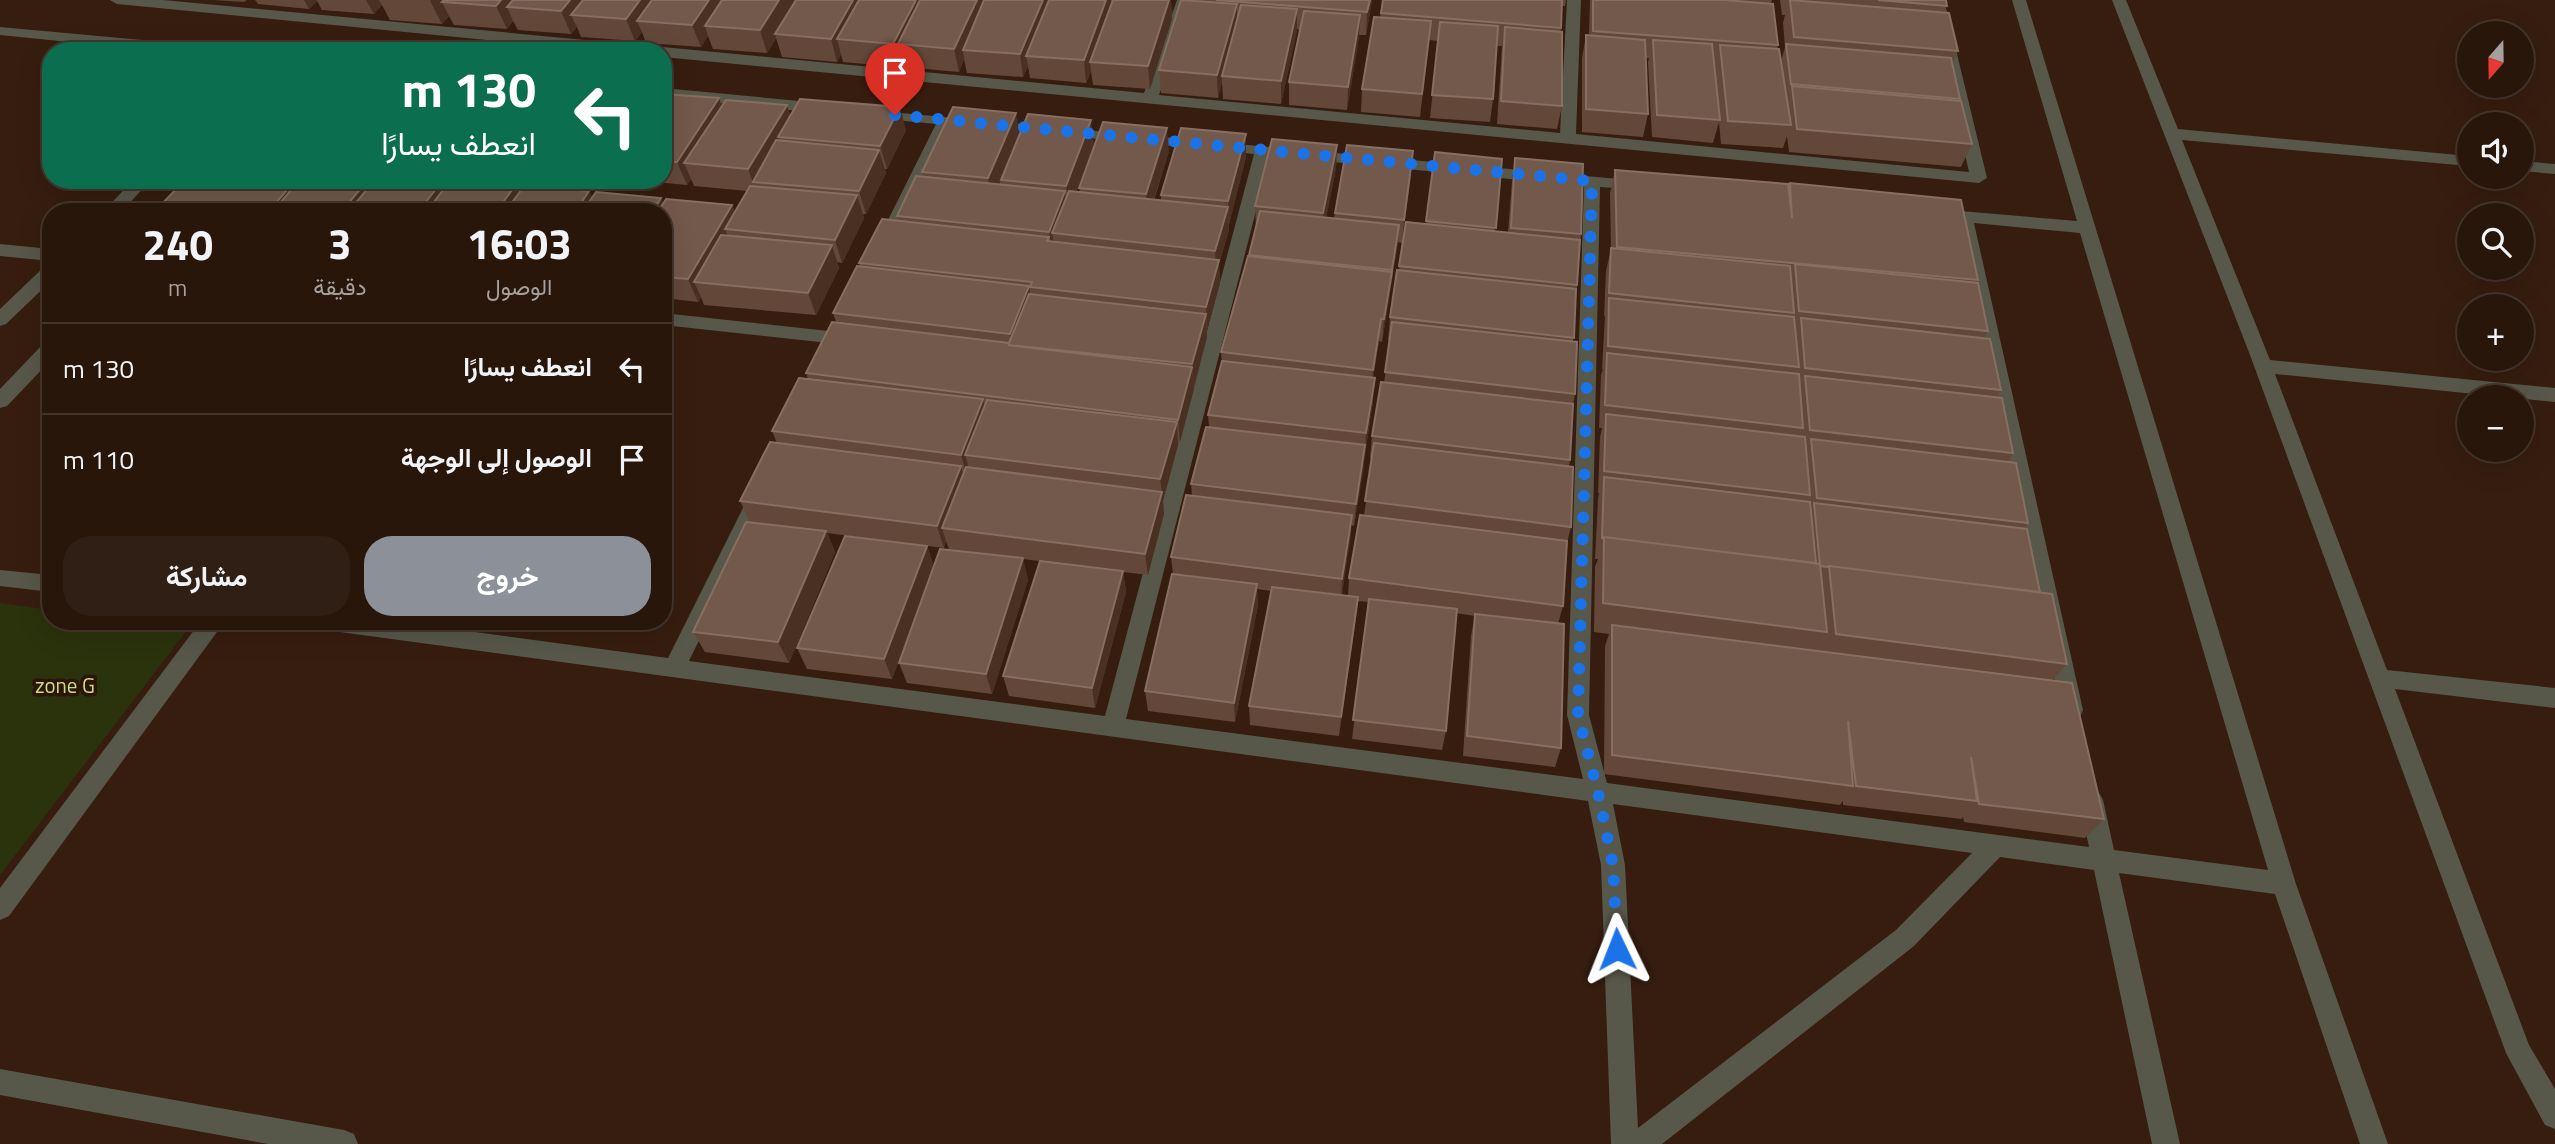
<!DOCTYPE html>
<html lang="ar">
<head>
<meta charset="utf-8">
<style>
  :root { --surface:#28160b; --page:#301f14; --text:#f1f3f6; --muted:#a59f9d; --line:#44352c; --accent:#8c9099 }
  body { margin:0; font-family:"Titillium Web",Vazirmatn,sans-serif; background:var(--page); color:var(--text); direction:rtl; height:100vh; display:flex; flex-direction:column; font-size:26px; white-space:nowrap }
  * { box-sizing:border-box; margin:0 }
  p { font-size:23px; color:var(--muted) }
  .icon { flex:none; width:38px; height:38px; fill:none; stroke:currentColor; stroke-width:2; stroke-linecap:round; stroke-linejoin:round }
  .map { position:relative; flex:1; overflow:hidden; direction:ltr }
  .side { position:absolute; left:42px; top:203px; width:630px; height:427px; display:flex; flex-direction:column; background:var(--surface); border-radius:28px; box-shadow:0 7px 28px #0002,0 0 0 2px var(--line); direction:rtl }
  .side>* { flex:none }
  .hud { position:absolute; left:42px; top:42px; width:630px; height:147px; border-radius:28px; box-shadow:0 7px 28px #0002,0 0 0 2px var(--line); direction:rtl; background:#0b6e4f; color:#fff; overflow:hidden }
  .needle { width:46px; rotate:200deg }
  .fabs { position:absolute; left:2457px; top:21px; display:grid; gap:14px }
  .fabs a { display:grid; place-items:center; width:77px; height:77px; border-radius:50%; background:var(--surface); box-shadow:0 7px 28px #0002,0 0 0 2px var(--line); font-size:35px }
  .pin { position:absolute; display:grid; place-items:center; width:60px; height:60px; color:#fff; margin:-72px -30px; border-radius:50% 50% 50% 0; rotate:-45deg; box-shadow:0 0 7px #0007 }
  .pin .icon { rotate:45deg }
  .me { position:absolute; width:77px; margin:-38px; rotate:358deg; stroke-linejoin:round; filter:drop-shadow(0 0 5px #0008) }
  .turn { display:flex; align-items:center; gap:24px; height:147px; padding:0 21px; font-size:32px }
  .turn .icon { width:91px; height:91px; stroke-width:2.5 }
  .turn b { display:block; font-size:49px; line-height:60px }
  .eta { display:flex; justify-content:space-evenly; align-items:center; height:119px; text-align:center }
  .eta b { font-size:42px; font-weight:700; line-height:49px }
  .cta { display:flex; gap:14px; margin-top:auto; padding:14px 21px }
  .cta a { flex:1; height:80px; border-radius:28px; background:var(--accent); color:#fff; font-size:28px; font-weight:700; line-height:80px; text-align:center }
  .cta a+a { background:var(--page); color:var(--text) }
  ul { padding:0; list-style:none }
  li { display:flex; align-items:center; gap:21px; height:91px; padding:0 21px; border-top:2px solid var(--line) }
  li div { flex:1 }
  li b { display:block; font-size:26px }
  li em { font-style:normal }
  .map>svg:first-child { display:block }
  .green { fill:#2b330c }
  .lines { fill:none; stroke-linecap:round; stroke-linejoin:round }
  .minor { fill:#57574a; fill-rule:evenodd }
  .wall { fill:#63483a }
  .shaded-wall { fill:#4a3022 }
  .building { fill:#72594b; stroke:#866e61; stroke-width:2 }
  .route { stroke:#1a73e8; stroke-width:12; stroke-dasharray:0 21.6 }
  .labels { text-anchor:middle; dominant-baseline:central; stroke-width:7; stroke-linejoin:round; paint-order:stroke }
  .park-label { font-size:21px; fill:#c9dd84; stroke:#2c1406 }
</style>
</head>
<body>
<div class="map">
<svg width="2555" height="1144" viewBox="0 0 2555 1144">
  <rect width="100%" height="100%" fill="#361d0f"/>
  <polygon class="green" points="0,603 51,610 51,621 130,621 187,630 0,875"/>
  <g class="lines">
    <g class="minor">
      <polygon points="110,0 163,0 649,46 656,51 663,47 1144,93 1177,0 1191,0 1159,95 1560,133 1567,0 1581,0 1576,134 1969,172 1930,0 1944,0 1987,178 1979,183 663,57 663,51 599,51 117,4"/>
      <path d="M 2012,0 L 2026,0 L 2296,884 L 2388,1144 L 2360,1144 L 2275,894 L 2119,873 L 2180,1144 L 2152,1144 L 2094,870 L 2000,857 L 1914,946 L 1662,1144 L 1611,1144 L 1601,865 L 1588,801 L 325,630 L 317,627 L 314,621 L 393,621 L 668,658 L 750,494 L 753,489 L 767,489 L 770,494 L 689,661 L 1105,716 L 1254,154 L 951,125 L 893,246 L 884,252 L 875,246 L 936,124 L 874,118 L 866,113 L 868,110 L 1640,181 L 1648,186 L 1646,190 L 1600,187 L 1589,715 L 1607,783 L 2089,847 L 2079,800 L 2083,793 L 2091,789 L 2099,793 L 2103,800 L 2114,850 L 2268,870 L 2080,233 L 1974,223 L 2083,710 L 2080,717 L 2072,720 L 2064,717 L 2061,710 L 1957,221 L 1937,219 L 1929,214 L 1937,209 L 2077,221 ZM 1270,156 L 1584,186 L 1567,715 L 1583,779 L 1126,719 ZM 1613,804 L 1972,853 L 1896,930 L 1638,1128 L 1625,865 Z"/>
      <polygon points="2112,0 2126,0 2178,129 2469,156 2469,166 2182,140 2270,360 2555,388 2555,402 2275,374 2387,670 2555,688 2555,708 2395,689 2529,1045 2555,1089 2555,1129 2545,1125 2506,1053 2250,355"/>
      <polygon points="0,27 208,46 215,51 158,51 0,35"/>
      <polygon points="663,88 821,103 829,108 821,113 663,98"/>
      <polygon points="2522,161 2555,164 2555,174 2522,171"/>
      <polygon points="133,180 151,180 121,212 103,212"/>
      <polygon points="0,244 51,249 51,261 0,256"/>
      <polygon points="51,264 51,281 6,324 0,326 0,309 45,266"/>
      <polygon points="663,313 838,332 847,338 838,344 663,325"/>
      <polygon points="51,342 51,360 7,406 0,408 0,389 44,343"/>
      <polygon points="0,570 51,575 51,592 0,586"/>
      <polygon points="201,621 225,621 9,916 0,920 0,888"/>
      <polygon points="0,1069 344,1130 354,1134 358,1144 268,1144 0,1095"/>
    </g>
  </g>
  <g class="wall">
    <polygon points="213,0 247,0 244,2"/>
    <polygon points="255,0 1171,0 1172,19 1150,89 1093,85 1091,71 1086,83 1030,78 1028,66 1023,77 967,73 964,59 959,72 903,67 902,60 898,67 843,62 841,54 837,62 782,57 776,38 767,53 713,49 708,36 701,47 646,43 642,32 635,41 581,37 577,27 571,34 518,30 513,21 507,29 454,25 449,16 442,24 390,20 382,5 374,14 322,10 317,1 309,9 258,4"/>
    <polygon points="1191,0 1372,0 1366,35 1359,35 1347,110 1289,105 1289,82 1300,30 1297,29 1281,104 1223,99 1222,82 1218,98 1161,93 1159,70"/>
    <polygon points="1383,0 1566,0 1565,6 1562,6 1561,32 1562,106 1557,129 1497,124 1502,46 1496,46 1493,99 1490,122 1430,118 1438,41 1429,40 1420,117 1361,112 1362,89 1380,17"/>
    <polygon points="1590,0 1772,0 1771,3 1778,45 1777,49 1781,61 1785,47 1783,23 1785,15 1782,15 1780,0 1946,0 1947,6 1944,13 1958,51 1952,64 1960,99 1959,101 1972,144 1961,167 1789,152 1787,136 1783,148 1721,144 1719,122 1713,143 1652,137 1648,62 1649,58 1646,58 1648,114 1643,137 1582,132 1582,58 1586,35 1589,35"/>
    <polygon points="663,94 721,106 787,105 790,115 906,130 887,169 885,169 886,173 866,214 863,214 864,218 842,263 837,262 839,268 816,315 704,305 701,297 698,302 663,298 663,212 154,212 190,181 189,180 449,180 450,182 517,183 521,190 589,191 592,197 663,204 732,205 735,213 747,191 694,186 691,179 687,185 634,180 663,180"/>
    <polygon points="1020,135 1094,143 1076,192 1080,192 1079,188 1169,151 1154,200 1161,200 1161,195 1246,157 1229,224 1229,230 1219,264 1220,283 1207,329 1207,337 1194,389 1163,501 1164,514 1148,575 1123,572 1126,592 1095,708 1009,696 1003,676 1040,561 1023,559 1028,580 992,694 907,683 899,663 994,555 949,549 946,541 944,548 827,533 835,552 789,663 705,652 693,632 750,522 740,501 777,443 772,431 808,379 806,373 836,322 833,313 860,267 859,263 898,221 897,216 924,177 922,172"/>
    <polygon points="1337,145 1336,168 1326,218 1334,218 1335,213 1411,174 1402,243 1398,242 1382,342 1379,341 1373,378 1373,401 1354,526 1351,525 1342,595 1348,596 1349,578 1364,516 1372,459 1370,458 1372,436 1384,383 1390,340 1388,340 1390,317 1399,270 1406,222 1426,224 1435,152 1502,159 1495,231 1508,232 1512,181 1515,158 1581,234 1573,341 1575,394 1573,405 1570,460 1569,466 1571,527 1567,543 1563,606 1558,624 1561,748 1555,767 1463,756 1471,635 1475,616 1456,613 1446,731 1442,750 1352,739 1369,602 1357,601 1356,618 1339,736 1250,725 1249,706 1271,591 1257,589 1258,605 1235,722 1148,711 1145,691 1173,574 1171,557 1192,495 1191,484 1209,427 1208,415 1222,363 1221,352 1249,256 1256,227 1255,206"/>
    <polygon points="1615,170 1788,188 1790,183 1978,280 1976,283 1988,331 1984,338 2001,390 1997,397 2013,453 2008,462 2028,523 2025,529 2040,592 2067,664 2053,680 2104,819 2085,838 1964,822 1963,817 1961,819 1843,805 1843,801 1840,805 1604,774 1605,646 1609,634 1594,632 1595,567 1598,559 1595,559 1598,499 1599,493 1598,493 1600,437 1602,428 1599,428 1601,375 1603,369 1602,369 1605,316 1604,316 1606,271 1611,249 1610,193"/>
    <polygon points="927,546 934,567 892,679 807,669 797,648"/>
  </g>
  <g class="shaded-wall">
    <polygon points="304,0 316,0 317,1 309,9"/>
    <polygon points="366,0 379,0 382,5 374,14"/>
    <polygon points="431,0 463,0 442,2 449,16 442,24 430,1"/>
    <polygon points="501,0 530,0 507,7 513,21 507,29 496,6"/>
    <polygon points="570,0 597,0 571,15 577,27 571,34 561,11"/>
    <polygon points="640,0 665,0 637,21 642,32 635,41 626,19"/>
    <polygon points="709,0 732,0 705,26 708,36 701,47 692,25"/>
    <polygon points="779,0 800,0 775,34 776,38 767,53 760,30"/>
    <polygon points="853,0 871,0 837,39 841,54 837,62 831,39"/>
    <polygon points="916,0 933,0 898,44 902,60 898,67 893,44"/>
    <polygon points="977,0 990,0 963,50 964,59 959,72 954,49"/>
    <polygon points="1043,0 1051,0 1026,56 1028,66 1023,77 1020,54"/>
    <polygon points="1106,0 1111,0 1112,12 1090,62 1091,71 1086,83 1084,60"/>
    <polygon points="1163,0 1171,0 1172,19 1150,89 1148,66"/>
    <polygon points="1370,0 1372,0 1366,35 1367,12"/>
    <polygon points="1237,4 1237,27 1222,76 1222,82 1218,98 1217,75"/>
    <polygon points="1297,9 1297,32 1281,104 1281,81"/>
    <polygon points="1360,15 1359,38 1347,110 1348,87"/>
    <polygon points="719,98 727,121 684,163 691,179 687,185 677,162"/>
    <polygon points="787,105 794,128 778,137 782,150 753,182 748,169"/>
    <polygon points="900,107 906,130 887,169 880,146"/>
    <polygon points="1016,113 1020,136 992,201 988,178"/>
    <polygon points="1091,120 1094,143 1070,209 1066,186"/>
    <polygon points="1167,128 1169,151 1148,217 1146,194"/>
    <polygon points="1246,134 1246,157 1229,224 1228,201"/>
    <polygon points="1337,145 1336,168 1323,236 1323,213"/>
    <polygon points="879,150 886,173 866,214 859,191"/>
    <polygon points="1413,151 1411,174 1402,243 1404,220"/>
    <polygon points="295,180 330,180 306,209 290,186"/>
    <polygon points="368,180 384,180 376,212 341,212"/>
    <polygon points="443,180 449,180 460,199 450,212 418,212"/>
    <polygon points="517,183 530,206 525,212 496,212"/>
    <polygon points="287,190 302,212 268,212"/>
    <polygon points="589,191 599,212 575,212"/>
    <polygon points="1065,191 1068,214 1052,233 1055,249 1053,255 1049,232"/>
    <polygon points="857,195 864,218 842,263 835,240"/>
    <polygon points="661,198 671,221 663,212 652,212"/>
    <polygon points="732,205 740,228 725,229 731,244 694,282 701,297 698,302 688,279"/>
    <polygon points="1228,207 1229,230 1219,264 1220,283 1207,329 1206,307 1216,270 1215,251"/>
    <polygon points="1399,225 1397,248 1390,292 1392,270"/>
    <polygon points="832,245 839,268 816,315 808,293"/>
    <polygon points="1392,272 1390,294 1382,342 1384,319"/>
    <polygon points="1029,286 1033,309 1013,346 1010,334"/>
    <polygon points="1206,314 1207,337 1194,387 1192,364"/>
    <polygon points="1381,319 1379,341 1371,392 1373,370"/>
    <polygon points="1192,367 1194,389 1180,442 1178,420"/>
    <polygon points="1375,378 1373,401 1365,455 1366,433"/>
    <polygon points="983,399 988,422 965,455 970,471 967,477 961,455"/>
    <polygon points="1177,422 1178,445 1163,501 1164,514 1148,575 1145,554 1162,492 1160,479"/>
    <polygon points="1365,445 1364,467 1354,526 1356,504"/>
    <polygon points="961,466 967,488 942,528 946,541 944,548 937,526"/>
    <polygon points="1352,515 1351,536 1341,600 1342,579"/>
    <polygon points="826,531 835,552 789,663 778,642"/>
    <polygon points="927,546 934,567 892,679 884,659"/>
    <polygon points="1023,558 1028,580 992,694 986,674"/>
    <polygon points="1123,571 1126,592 1095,708 1092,688"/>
    <polygon points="1257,584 1258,605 1235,722 1234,703"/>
    <polygon points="1358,597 1356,618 1339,736 1341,717"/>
  </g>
  <g class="building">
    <polygon points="444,0 501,0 496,6 442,2"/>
    <polygon points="513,0 570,0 561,11 507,7"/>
    <polygon points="583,0 640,0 626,19 571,15"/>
    <polygon points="652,0 709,0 692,25 637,21"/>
    <polygon points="722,0 779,0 760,30 705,26"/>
    <polygon points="796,0 853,0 831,39 775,34"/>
    <polygon points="859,0 916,0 893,44 837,39"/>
    <polygon points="920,0 977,0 954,49 898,44"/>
    <polygon points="984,0 1043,0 1020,54 963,50"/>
    <polygon points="1049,0 1106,0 1084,60 1026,56"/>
    <polygon points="1113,0 1169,0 1148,66 1090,62"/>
    <polygon points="1181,0 1237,4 1217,75 1159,70"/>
    <polygon points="1216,0 1370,0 1367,12"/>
    <polygon points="1383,0 1562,0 1561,28 1381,13"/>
    <polygon points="1593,0 1725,0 1773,4 1778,45 1593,31"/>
    <polygon points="1790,0 1949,13 1958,51 1794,37"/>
    <polygon points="1878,0 1946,0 1947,6"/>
    <polygon points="1241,5 1297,9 1281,81 1222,76"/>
    <polygon points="1304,11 1360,15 1348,87 1289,82"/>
    <polygon points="1374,17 1431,21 1422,94 1362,89"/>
    <polygon points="1440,22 1498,26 1493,99 1432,95"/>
    <polygon points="1505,27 1562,32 1562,106 1501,101"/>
    <polygon points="1586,35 1645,40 1648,114 1586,109"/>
    <polygon points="1653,40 1712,44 1720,120 1657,115"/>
    <polygon points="1786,44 1951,58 1960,99 1791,84"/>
    <polygon points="1720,45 1779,49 1791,125 1728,121"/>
    <polygon points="1792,86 1961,101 1972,144 1797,129"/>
    <polygon points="663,94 719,98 677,162 663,161"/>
    <polygon points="800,99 900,107 880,146 778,137"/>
    <polygon points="726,100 787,105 748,169 684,163"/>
    <polygon points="953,107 1016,113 988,178 922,172"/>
    <polygon points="1028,114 1091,120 1066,186 1001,180"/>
    <polygon points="1103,122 1167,128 1146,194 1079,188"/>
    <polygon points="1181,128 1246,134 1228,201 1161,195"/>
    <polygon points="1272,139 1337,145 1323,213 1255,206"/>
    <polygon points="776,140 879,150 859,191 753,182"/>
    <polygon points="1347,145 1413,151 1404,220 1335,213"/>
    <polygon points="1435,152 1502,159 1496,228 1426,221"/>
    <polygon points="1515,158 1583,164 1581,234 1511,228"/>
    <polygon points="1615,170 1788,184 1792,218 1790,183 1961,200 1978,280 1617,247"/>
    <polygon points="916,176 1065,191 1049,232 897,216"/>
    <polygon points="223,180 295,180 290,186"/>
    <polygon points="300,180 368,180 341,212 272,212"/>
    <polygon points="375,180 443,180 418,212 348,212"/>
    <polygon points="451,180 487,180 517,183 496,212 426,212"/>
    <polygon points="184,181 287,190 268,212 154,212"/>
    <polygon points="525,185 589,191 575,212 505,212"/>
    <polygon points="750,186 857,195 835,240 725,229"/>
    <polygon points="1069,191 1228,207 1215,251 1052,233"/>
    <polygon points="596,192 661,198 652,212 582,212"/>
    <polygon points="666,199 732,205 688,279 663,277 663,212 658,212"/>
    <polygon points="1260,211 1399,225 1392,270 1249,255"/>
    <polygon points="882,219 1049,237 1047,241 1219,260 1206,307 1030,287 1032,282 859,263"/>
    <polygon points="1406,222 1580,240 1577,285 1399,266"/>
    <polygon points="721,235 832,245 808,293 694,282"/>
    <polygon points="1611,248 1790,266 1794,313 1609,293"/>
    <polygon points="1248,256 1392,272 1384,319 1381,319 1373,370 1221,352"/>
    <polygon points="1795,264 1978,283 1988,331 1799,311"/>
    <polygon points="857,266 1029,286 1010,334 833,313"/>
    <polygon points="1397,270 1576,289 1574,338 1390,317"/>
    <polygon points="1029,294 1206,314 1192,364 1008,345 1192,367 1178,420 806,373 832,322 1009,343"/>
    <polygon points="1609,298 1794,317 1799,367 1608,346"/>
    <polygon points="1801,318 1990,339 2001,390 1805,368"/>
    <polygon points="1392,322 1577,342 1575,394 1385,372"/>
    <polygon points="1607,353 1799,374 1803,428 1605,405"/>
    <polygon points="1222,361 1375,378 1366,433 1208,415"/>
    <polygon points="1805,376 2002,398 2013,453 1810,430"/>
    <polygon points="799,378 983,399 961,455 772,431"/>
    <polygon points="1381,382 1573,404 1570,460 1372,436"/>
    <polygon points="987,400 1177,422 1160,479 965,455"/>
    <polygon points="1606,414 1805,437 1810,495 1604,471"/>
    <polygon points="1206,427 1365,445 1356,504 1191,484"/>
    <polygon points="1811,439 2016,463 2028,523 1817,498"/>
    <polygon points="770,442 961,466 937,526 740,501"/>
    <polygon points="1374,443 1573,467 1571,527 1365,501"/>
    <polygon points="966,467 1162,492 1145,554 942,528"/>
    <polygon points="1604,477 1810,502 1816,563 1602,538"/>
    <polygon points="1186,495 1352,515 1342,579 1171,557"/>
    <polygon points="1814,503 2027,529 2040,592 1820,566"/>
    <polygon points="1360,515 1567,541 1563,606 1349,578"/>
    <polygon points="746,522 826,531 778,642 693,632"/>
    <polygon points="845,536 927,546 884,659 797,648"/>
    <polygon points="1604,537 1820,564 1827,632 1603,603"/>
    <polygon points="940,549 1023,558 986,674 899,663"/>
    <polygon points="1040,561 1123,571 1092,688 1003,676"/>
    <polygon points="1829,566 2052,594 2067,664 1836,634"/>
    <polygon points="1172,574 1257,584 1234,703 1145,691"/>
    <polygon points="1272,587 1358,597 1341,717 1249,706"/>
    <polygon points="1369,599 1457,609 1446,731 1353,720"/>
    <polygon points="1475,614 1564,624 1561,748 1467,736"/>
    <polygon points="1612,625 2072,683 2104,819 1979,804 1971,757 1977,801 1856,786 1848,721 1853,786 1612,755"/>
  </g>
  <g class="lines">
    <polyline class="route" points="895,115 1592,181 1578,715 1598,792 1613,865 1617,949"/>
  </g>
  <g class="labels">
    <g class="park-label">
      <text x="65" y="685">zone G</text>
    </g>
  </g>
</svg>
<div class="fabs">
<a><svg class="needle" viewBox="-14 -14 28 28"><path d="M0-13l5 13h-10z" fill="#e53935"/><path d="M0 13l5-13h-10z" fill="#a59f9d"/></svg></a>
<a><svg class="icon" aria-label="sound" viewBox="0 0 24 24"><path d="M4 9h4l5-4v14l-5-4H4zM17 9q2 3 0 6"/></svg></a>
<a><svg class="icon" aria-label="search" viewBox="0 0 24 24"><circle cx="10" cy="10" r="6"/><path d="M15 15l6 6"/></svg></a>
<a>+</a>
<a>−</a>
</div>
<div class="pin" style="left:895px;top:115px;background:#d93025"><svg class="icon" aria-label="arrive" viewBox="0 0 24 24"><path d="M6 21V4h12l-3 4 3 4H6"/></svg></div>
<svg class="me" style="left:1617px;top:949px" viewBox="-20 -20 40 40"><path d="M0-17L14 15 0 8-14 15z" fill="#1a73e8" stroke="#fff" stroke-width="4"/></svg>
<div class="hud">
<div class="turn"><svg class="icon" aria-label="left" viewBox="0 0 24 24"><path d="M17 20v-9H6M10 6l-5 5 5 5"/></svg><div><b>130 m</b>انعطف يسارًا</div></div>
</div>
<section class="side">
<div class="eta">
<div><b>16:03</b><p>الوصول</p></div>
<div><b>3</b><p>دقيقة</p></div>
<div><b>240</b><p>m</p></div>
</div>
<ul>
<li><svg class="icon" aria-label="left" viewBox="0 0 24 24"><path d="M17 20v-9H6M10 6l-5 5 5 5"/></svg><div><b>انعطف يسارًا</b></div><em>130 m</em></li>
<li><svg class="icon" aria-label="arrive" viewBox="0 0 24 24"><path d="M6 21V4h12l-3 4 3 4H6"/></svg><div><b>الوصول إلى الوجهة</b></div><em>110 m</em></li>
</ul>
<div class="cta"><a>خروج</a><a>مشاركة</a></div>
</section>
</div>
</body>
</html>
